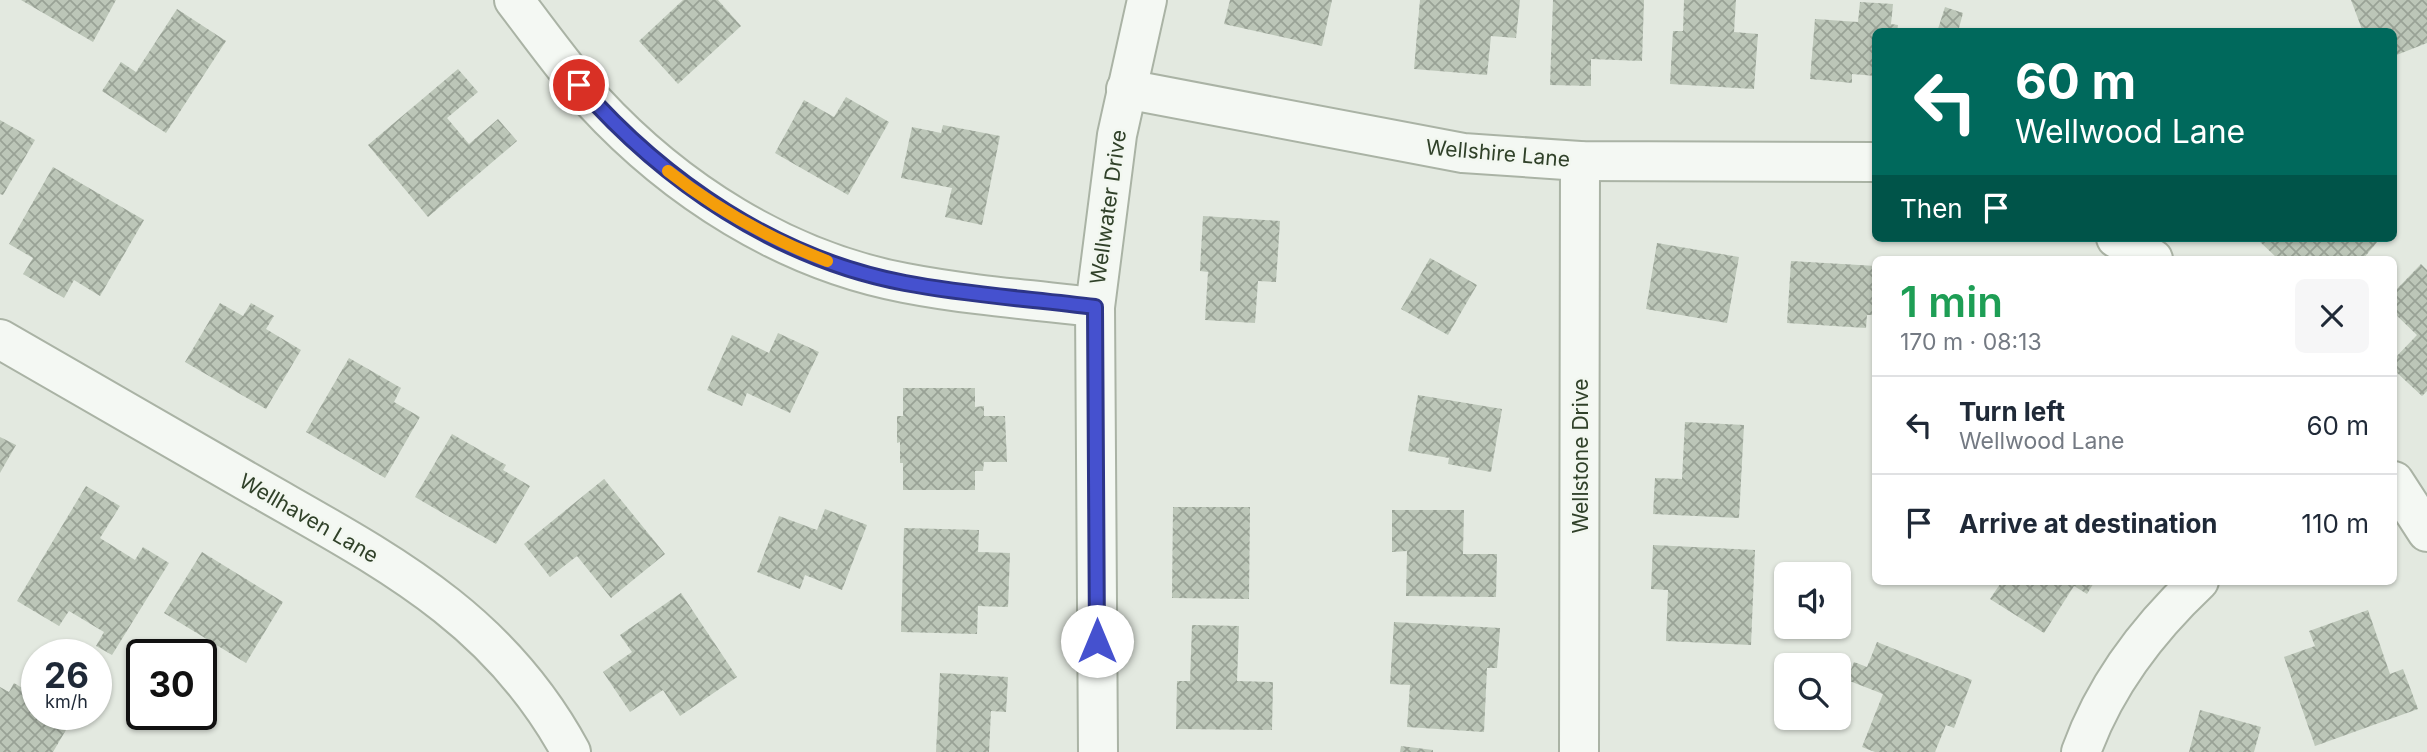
<!DOCTYPE html>
<html lang="en">
<head>
<meta charset="utf-8">
<style>
  :root { --surface:#fff; --page:#f6f6f7; --text:#1f2937; --muted:#747a83; --line:#e0e1e3 }
  body { margin:0; font-family:Inter,sans-serif; background:var(--page); color:var(--text); height:100vh; display:flex; flex-direction:column; font-size:26px; white-space:nowrap }
  * { box-sizing:border-box; margin:0 }
  p { font-size:23px; color:var(--muted) }
  .icon { flex:none; width:38px; height:38px; fill:none; stroke:currentColor; stroke-width:2; stroke-linecap:round; stroke-linejoin:round }
  .map { position:relative; flex:1; overflow:hidden }
  .details { position:absolute; left:1872px; top:256px; width:525px; height:329px; display:flex; flex-direction:column; background:var(--surface); border-radius:10px; box-shadow:0 2px 5px #0004 }
  .details>* { flex:none }
  .banner { position:absolute; left:1872px; top:28px; width:525px; height:214px; border-radius:10px; box-shadow:0 2px 5px #0004; background:#00695c; color:#fff; overflow:hidden }
  .fabs { position:absolute; left:1774px; top:562px; display:grid; gap:14px }
  .fabs a { display:grid; place-items:center; width:77px; height:77px; border-radius:10px; background:var(--surface); box-shadow:0 2px 5px #0004; font-size:35px }
  .speed { position:absolute; left:21px; top:639px; display:flex; gap:14px; font-size:35px; font-weight:700; text-align:center }
  .speed>* { display:grid; place-content:center; width:91px; height:91px; border-radius:50%; background:var(--surface); box-shadow:0 2px 5px #0004; line-height:1 }
  .speed small { font-size:18px; font-weight:400 }
  .speed .limit { border:4px solid #111; border-radius:10px; background:#fff; color:#111 }
  .pin { position:absolute; display:grid; place-items:center; width:60px; height:60px; color:#fff; margin:-30px; border:4px solid #fff; border-radius:50%; box-shadow:0 2px 7px #0007 }
  .me { position:absolute; width:77px; margin:-38px; rotate:0deg; stroke-linejoin:round; filter:drop-shadow(0 0 5px #0008) }
  .turn { display:flex; align-items:center; gap:24px; height:147px; padding:0 28px; font-size:32px }
  .turn .icon { width:91px; height:91px; stroke-width:2.5 }
  .turn b { display:block; font-size:49px; line-height:60px }
  .then { display:flex; align-items:center; height:66px; padding:0 28px; background:#0003; gap:14px; font-size:26px }
  .round { display:grid; place-items:center; flex:none; width:74px; height:74px; border-radius:10px; background:var(--page) }
  .head { display:flex; align-items:center; justify-content:space-between; height:119px; padding:0 28px }
  h1 { font-size:42px; font-weight:600; line-height:52px; color:#1e9e55 }
  ul { padding:0; list-style:none }
  li { display:flex; align-items:center; gap:21px; height:98px; padding:0 28px; border-top:2px solid var(--line) }
  li div { flex:1 }
  li b { display:block; font-size:26px }
  li em { font-style:normal }
  .map>svg:first-child { display:block }
  .building { fill:url(#building-cross-hatch) }
  .lines { fill:none; stroke-linecap:round; stroke-linejoin:round }
  .street-casing { stroke:#aab3a5; stroke-width:42 }
  .street { stroke:#f4f8f3; stroke-width:38 }
  .route-casing { stroke:#2d3587; stroke-width:18 }
  .route { stroke:#4551cf; stroke-width:12 }
  .slow { stroke:#f59e0b; stroke-width:12 }
  .labels { text-anchor:middle; dominant-baseline:central; stroke-width:5; stroke-linejoin:round; paint-order:stroke }
  .street-label { font-size:21px; fill:#304129; stroke:#f2f7f0 }
</style>
</head>
<body>
<div class="map">
<svg width="2427" height="752" viewBox="0 0 2427 752">
  <defs>
    <pattern id="building-cross-hatch" width="8" height="8" patternUnits="userSpaceOnUse" patternTransform="scale(1.75)"><rect width="8" height="8" fill="#bcc6b8"/><path d="M0 0l8 8M0 8l8-8" fill="none" stroke="#99a296"/></pattern>
  </defs>
  <rect width="100%" height="100%" fill="#e3e9e0"/>
  <g class="building">
    <polygon points="21,0 116,0 93,42"/>
    <polygon points="683,0 718,0 741,26 678,84 639,41"/>
    <polygon points="1230,0 1332,0 1322,46 1224,24"/>
    <polygon points="1420,0 1520,0 1516,38 1491,36 1487,75 1414,69"/>
    <polygon points="1553,0 1644,0 1642,61 1591,59 1591,86 1550,85"/>
    <polygon points="1684,0 1736,0 1734,32 1758,34 1754,89 1670,84 1673,31 1683,31"/>
    <polygon points="2351,0 2427,0 2427,43 2394,56 2394,32 2363,32"/>
    <polygon points="1860,2 1893,4 1891,24 1898,25 1897,32 1876,32 1876,76 1852,74 1852,83 1810,79 1815,19 1858,22"/>
    <polygon points="1945,7 1963,13 1959,28 1968,32 1937,32"/>
    <polygon points="177,9 226,41 166,133 102,91 121,62 136,72"/>
    <polygon points="458,69 478,92 447,118 469,144 498,119 517,141 428,217 368,145"/>
    <polygon points="846,97 889,122 848,195 775,153 804,100 834,117"/>
    <polygon points="0,120 35,140 3,195 0,194"/>
    <polygon points="943,125 1000,136 982,225 945,217 952,188 901,178 912,127 941,133"/>
    <polygon points="53,167 144,220 100,296 74,280 64,298 23,274 33,258 9,244"/>
    <polygon points="1203,216 1280,221 1276,282 1258,281 1255,323 1205,320 1208,272 1200,271"/>
    <polygon points="2256,238 2375,238 2378,241 2363,259 2314,259 2310,255 2307,259 2278,259"/>
    <polygon points="1657,243 1739,257 1727,323 1646,309"/>
    <polygon points="1430,258 1477,285 1448,335 1401,309"/>
    <polygon points="1791,261 1876,266 1876,315 1867,315 1866,328 1787,323"/>
    <polygon points="2421,264 2427,270 2427,391 2422,396 2394,370 2394,359 2417,335 2394,313 2394,292"/>
    <polygon points="220,303 243,316 251,303 274,316 266,329 301,350 266,409 185,362"/>
    <polygon points="778,333 819,352 790,413 747,393 742,406 707,390 732,335 769,353"/>
    <polygon points="349,358 401,388 394,402 420,417 385,478 306,432"/>
    <polygon points="903,388 975,388 975,407 984,406 984,416 1005,416 1007,462 984,462 983,471 975,471 975,490 903,490 903,463 900,463 900,442 897,443 897,416 903,416"/>
    <polygon points="1418,395 1502,409 1491,472 1448,464 1449,458 1408,451"/>
    <polygon points="1685,422 1744,425 1739,518 1653,514 1655,478 1682,479"/>
    <polygon points="452,434 506,465 503,470 530,486 496,544 415,497"/>
    <polygon points="0,437 16,445 0,473"/>
    <polygon points="604,479 665,554 611,598 577,556 550,577 524,544"/>
    <polygon points="86,486 120,506 100,538 135,560 143,547 169,563 112,655 96,646 104,632 69,611 59,626 17,601"/>
    <polygon points="1173,507 1250,507 1249,599 1172,598"/>
    <polygon points="825,509 867,525 842,590 805,575 800,589 757,572 779,516 817,530"/>
    <polygon points="1392,510 1464,510 1463,554 1497,554 1496,597 1406,596 1407,551 1392,552"/>
    <polygon points="904,528 979,530 978,552 1010,553 1008,607 978,606 977,634 901,632"/>
    <polygon points="1653,545 1755,550 1751,645 1666,641 1668,590 1651,589"/>
    <polygon points="202,552 283,602 246,663 164,613"/>
    <polygon points="2002,581 2095,581 2087,594 2074,586 2044,633 1990,599"/>
    <polygon points="681,593 737,677 680,716 663,690 630,712 603,672 632,652 620,635"/>
    <polygon points="2368,610 2390,674 2403,669 2418,709 2315,746 2284,657 2315,646 2309,631"/>
    <polygon points="1394,622 1500,628 1497,668 1487,668 1484,732 1407,727 1410,685 1390,684"/>
    <polygon points="1192,625 1239,626 1237,681 1273,682 1272,730 1176,729 1177,681 1190,681"/>
    <polygon points="1877,642 1972,680 1954,728 1946,725 1935,752 1875,752 1862,747 1883,694 1847,680 1854,662 1867,667"/>
    <polygon points="940,673 1008,677 1006,712 991,711 989,752 936,752"/>
    <polygon points="14,683 37,697 37,714 66,714 73,718 53,752 0,752 0,687 9,692"/>
    <polygon points="2200,710 2261,727 2254,752 2189,752"/>
    <polygon points="1401,746 1433,750 1433,752 1400,752"/>
  </g>
  <g class="lines">
    <g class="street-casing">
      <g id="street">
        <path d="M 514,0 C 540,34 565,69 593,101 C 675,190 784,260 905,283 C 967,295 1032,300 1095,307"/>
        <polyline points="1126,89 1463,153 1580,161 1876,162"/>
        <polyline points="2116,238 2153,259"/>
        <path d="M 0,339 C 83,387 165,434 248,482 C 378,557 496,613 571,752"/>
        <polyline points="2394,481 2427,532"/>
        <polyline points="1098,752 1095,307 1117,135 1147,0"/>
        <polyline points="1579,752 1580,161"/>
        <path d="M 2081,752 C 2105,685 2148,629 2199,581"/>
      </g>
    </g>
    <use href="#street" class="street"/>
  </g>
  <g class="lines">
    <g class="route-casing">
      <path id="route" d="M 579,85 C 664,182 777,259 905,283 C 968,295 1032,299 1095,307 L 1097,641"/>
    </g>
    <use href="#route" class="route"/>
    <path class="slow" d="M 668,171 C 716,209 770,239 827,261"/>
  </g>
  <g class="labels">
    <g class="street-label">
      <text transform="translate(1498 153) rotate(5)">Wellshire Lane</text>
      <text transform="translate(1108 207) rotate(-82)">Wellwater Drive</text>
      <text transform="translate(1580 456) rotate(-90)">Wellstone Drive</text>
      <text transform="translate(309 518) rotate(30)">Wellhaven Lane</text>
    </g>
  </g>
</svg>
<div class="fabs">
<a><svg class="icon" aria-label="sound" viewBox="0 0 24 24"><path d="M4 9h4l5-4v14l-5-4H4zM17 9q2 3 0 6"/></svg></a>
<a><svg class="icon" aria-label="search" viewBox="0 0 24 24"><circle cx="10" cy="10" r="6"/><path d="M15 15l6 6"/></svg></a>
</div>
<div class="speed"><div>26<small>km/h</small></div><div class="limit">30</div></div>
<div class="pin" style="left:579px;top:85px;background:#d93025"><svg class="icon" aria-label="arrive" viewBox="0 0 24 24"><path d="M6 21V4h12l-3 4 3 4H6"/></svg></div>
<svg class="me" style="left:1097px;top:641px" viewBox="-20 -20 40 40"><circle r="19" fill="#fff"/><path d="M0-13L10 11 0 6-10 11z" fill="#4551cf"/></svg>
<div class="banner">
<div class="turn"><svg class="icon" aria-label="left" viewBox="0 0 24 24"><path d="M17 20v-9H6M10 6l-5 5 5 5"/></svg><div><b>60 m</b>Wellwood Lane</div></div>
<div class="then">Then<svg class="icon" aria-label="arrive" viewBox="0 0 24 24"><path d="M6 21V4h12l-3 4 3 4H6"/></svg></div>
</div>
<section class="details">
<div class="head"><div><h1>1 min</h1><p>170 m · 08:13</p></div><a class="round"><svg class="icon" aria-label="close" viewBox="0 0 24 24"><path d="M6 6l12 12M18 6L6 18"/></svg></a></div>
<ul>
<li><svg class="icon" aria-label="left" viewBox="0 0 24 24"><path d="M17 20v-9H6M10 6l-5 5 5 5"/></svg><div><b>Turn left</b><p>Wellwood Lane</p></div><em>60 m</em></li>
<li><svg class="icon" aria-label="arrive" viewBox="0 0 24 24"><path d="M6 21V4h12l-3 4 3 4H6"/></svg><div><b>Arrive at destination</b></div><em>110 m</em></li>
</ul>
</section>
</div>
</body>
</html>
